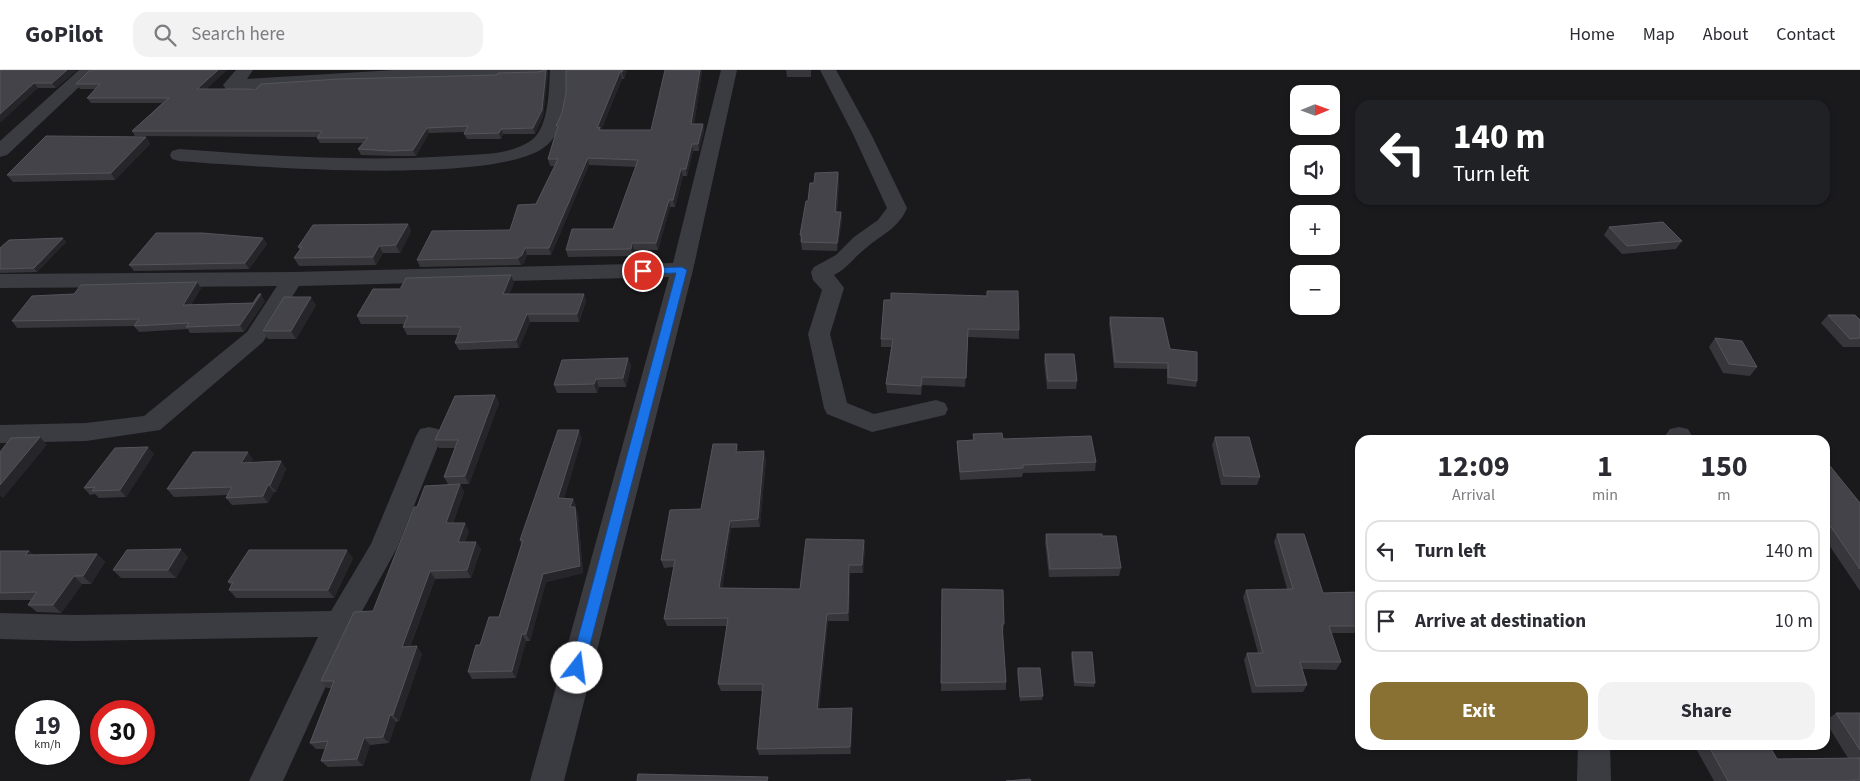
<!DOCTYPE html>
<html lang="en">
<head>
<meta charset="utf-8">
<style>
  :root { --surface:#fff; --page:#f2f2f3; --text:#2b2b33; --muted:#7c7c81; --line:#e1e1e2; --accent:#897033 }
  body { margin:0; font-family:"Source Sans 3",sans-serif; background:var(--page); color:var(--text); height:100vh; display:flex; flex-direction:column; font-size:19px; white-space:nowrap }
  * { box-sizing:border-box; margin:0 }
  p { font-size:16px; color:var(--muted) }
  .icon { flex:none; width:28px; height:28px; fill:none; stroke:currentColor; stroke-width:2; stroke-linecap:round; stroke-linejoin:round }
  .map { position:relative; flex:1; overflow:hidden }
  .details { position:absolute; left:1355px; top:365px; width:475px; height:315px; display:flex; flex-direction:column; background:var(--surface); border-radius:15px; box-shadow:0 1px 4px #0004 }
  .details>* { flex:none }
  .hud { position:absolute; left:1355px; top:30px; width:475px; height:105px; border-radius:15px; box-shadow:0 1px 4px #0004; background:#202124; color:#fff; overflow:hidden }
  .needle { width:32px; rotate:89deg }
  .tools { position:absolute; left:1290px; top:15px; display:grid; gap:10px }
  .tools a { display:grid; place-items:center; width:50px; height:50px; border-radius:10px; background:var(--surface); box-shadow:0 1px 4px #0004; font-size:25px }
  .speed { position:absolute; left:15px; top:630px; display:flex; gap:10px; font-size:25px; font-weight:700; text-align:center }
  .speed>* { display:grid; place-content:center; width:65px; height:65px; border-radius:50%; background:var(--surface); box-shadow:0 1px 4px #0004; line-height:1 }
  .speed small { font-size:12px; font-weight:400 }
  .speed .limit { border:8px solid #d22; background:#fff; color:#111 }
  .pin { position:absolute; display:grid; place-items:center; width:42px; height:42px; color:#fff; margin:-21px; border:2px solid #fff; border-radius:50%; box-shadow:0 1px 5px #0007 }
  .me { position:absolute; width:55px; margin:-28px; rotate:15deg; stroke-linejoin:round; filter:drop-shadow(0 0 4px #0008) }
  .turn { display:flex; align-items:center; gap:18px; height:105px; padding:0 15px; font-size:22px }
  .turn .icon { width:65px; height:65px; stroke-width:2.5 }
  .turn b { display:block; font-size:35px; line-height:42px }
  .eta { display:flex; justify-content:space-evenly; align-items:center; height:85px; text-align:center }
  .eta b { font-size:30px; font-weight:700; line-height:35px }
  .button { display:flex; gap:10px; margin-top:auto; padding:10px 15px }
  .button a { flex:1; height:58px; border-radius:15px; background:var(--accent); color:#fff; font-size:20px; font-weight:700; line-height:58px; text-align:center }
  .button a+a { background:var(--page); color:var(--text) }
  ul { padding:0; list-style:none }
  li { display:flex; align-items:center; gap:15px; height:62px; margin:0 10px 8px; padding:0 5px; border:2px solid var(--line); border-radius:15px }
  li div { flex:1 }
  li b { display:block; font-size:19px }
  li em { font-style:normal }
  header { display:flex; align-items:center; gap:30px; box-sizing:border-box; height:70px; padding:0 25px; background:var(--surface); border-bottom:1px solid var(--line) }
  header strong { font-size:24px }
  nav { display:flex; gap:28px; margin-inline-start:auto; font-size:18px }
  .search { width:350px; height:45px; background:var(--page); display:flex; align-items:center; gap:12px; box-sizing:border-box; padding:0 18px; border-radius:15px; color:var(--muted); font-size:19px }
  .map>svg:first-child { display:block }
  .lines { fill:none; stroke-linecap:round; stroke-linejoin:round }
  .minor { fill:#3b3c42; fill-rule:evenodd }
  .wall { fill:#37363b }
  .shaded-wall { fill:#262529 }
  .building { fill:#434349; stroke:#54545b }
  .route { fill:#1a73e8; stroke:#114b97 }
</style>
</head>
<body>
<header>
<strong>GoPilot</strong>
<div class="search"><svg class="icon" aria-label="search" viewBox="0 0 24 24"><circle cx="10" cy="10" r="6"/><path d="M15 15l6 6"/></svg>Search here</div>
<nav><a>Home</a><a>Map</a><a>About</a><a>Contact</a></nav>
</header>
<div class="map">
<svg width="1860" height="711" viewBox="0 0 1860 711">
  <rect width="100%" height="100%" fill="#1a1a1d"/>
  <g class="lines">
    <g class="minor">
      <polygon points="79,0 97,0 7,85 0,87 0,71"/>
      <polygon points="236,0 253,0 247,9 395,0 547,0 545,4 539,5 342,12 232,20 226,19 223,15"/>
      <path d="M 550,0 L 566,0 C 567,24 567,57 547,75 C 502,117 246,96 179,91 L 172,89 L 170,85 L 172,81 L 179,79 C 270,86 361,92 452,86 C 479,84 511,86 533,69 C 549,55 549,19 550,0 Z"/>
      <polygon points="721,0 737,0 693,200 564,711 530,711 669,207 299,216 263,272 160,360 86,371 0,373 0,355 86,353 144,346 247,262 277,216 0,218 0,204 292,202 673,193"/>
      <path d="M 820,0 L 836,0 L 871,64 L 907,138 C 899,158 881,165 866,178 C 854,187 848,198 834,205 L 844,218 L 830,264 L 847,333 L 874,344 L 936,330 L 945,333 L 948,339 L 945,345 L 872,362 L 827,344 L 824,338 L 808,264 L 822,220 L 813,210 L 811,202 L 814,197 L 836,185 L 854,167 L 878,150 L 887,138 L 853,64 Z"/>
      <polygon points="429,357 438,359 442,366 397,478 351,561 283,711 249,711 318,567 75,571 0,569 0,543 75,545 331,541 371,474 416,366 420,359"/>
      <polygon points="1679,357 1688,359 1692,366 1689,370 1662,370 1670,359"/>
      <polygon points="1578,675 1610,675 1611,711 1577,711"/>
    </g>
  </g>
  <g class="wall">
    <polygon points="0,0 77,0 56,18 38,18"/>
    <polygon points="90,0 227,0 206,19 256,19 497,5 538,2 546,0 547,0 548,2 543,46 535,64 503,64 501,69 467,69 464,64 465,62 429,63 416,86 393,86 361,85 358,79 363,73 320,73 317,68 318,67 135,66 132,61 162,33 91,33 87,28 95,19 80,19 76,14"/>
    <polygon points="627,0 624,9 622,9 601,60 651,60 702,2 694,54 703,54 704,61 699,81 693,81 687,106 683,106 675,137 670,137 658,180 634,180 633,186 568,187 566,180 613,159 636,97 589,95 551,185 527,185 524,193 521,195 420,197 417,190 510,160 536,134 555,96 550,96 548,89 557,59 556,56 562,43 566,23"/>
    <polygon points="786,0 811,0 811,7 787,7"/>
    <polygon points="146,67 150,74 115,110 13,112 7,105"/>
    <polygon points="838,102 839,110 837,142 841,142 842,150 837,181 802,180 800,165 808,131 814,113"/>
    <polygon points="408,154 411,161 400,183 383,183 376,195 299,196 294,188 300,180 298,177"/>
    <polygon points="1609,157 1682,171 1676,179 1622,184 1604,165"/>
    <polygon points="63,168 66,172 37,202 0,203 0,178"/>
    <polygon points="263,168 267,174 249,199 134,201 129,195"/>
    <polygon points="511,205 514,213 509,224 584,224 586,231 579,252 530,252 519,278 459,280 455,273 459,265 407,265 403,257 404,254 361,254 357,246 400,219"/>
    <polygon points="197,212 201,218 191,235 253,233 265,231 244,262 190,263 188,259 139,262 134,256 17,258 12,251 74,224"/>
    <polygon points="884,230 1019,260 1019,269 968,267 965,317 922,315 921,325 887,323 886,314 891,277 881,277 881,269"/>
    <polygon points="316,235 296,269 268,269 263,261"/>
    <polygon points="1828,245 1860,250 1860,277 1843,277 1821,253"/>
    <polygon points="1110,247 1170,279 1197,311 1196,317 1167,314 1167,299 1114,298 1109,253"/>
    <polygon points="1715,268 1757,297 1750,306 1723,303 1709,277"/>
    <polygon points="1045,284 1077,311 1076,319 1047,319 1044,292"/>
    <polygon points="628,288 631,296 626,317 599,317 597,323 557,323 554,315"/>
    <polygon points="495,325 499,333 469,414 448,414 444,407 455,378 439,378 435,370"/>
    <polygon points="973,364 1003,369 1096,392 1095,401 1023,403 1022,407 960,410 957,379 957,371 973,370"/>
    <polygon points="1215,367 1260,407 1257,415 1221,415 1212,375"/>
    <polygon points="582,368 564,428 573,429 576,436 575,438 578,444 583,503 546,512 530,571 526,571 516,608 472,609 468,602 480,575 499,547 521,474 520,470"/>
    <polygon points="739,382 766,389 760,457 731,458 722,518 800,519 865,477 863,503 850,503 849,551 828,551 819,639 852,645 851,684 759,685 757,679 763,621 721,621 718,614 727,556 667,556 664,549 674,497 664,498 661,490 701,439"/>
    <polygon points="154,384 126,427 99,428 95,424 90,425 84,418"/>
    <polygon points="253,389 251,393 281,391 286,399 276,422 274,422 268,433 232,435 226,428 228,425 174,427 167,419"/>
    <polygon points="1825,396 1860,433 1860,521 1825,469"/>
    <polygon points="460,414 464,422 453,453 469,461 465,472 481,479 471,508 435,509 410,577 422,584 399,651 396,652 389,673 370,675 363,696 328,697 321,691 325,679 316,679 310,673 331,618 327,618 321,611 373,541 417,437"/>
    <polygon points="1046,464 1102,466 1121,498 1119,506 1049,507 1045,472"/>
    <polygon points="1277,464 1323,523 1360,522 1360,563 1331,563 1341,592 1336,600 1302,599 1307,615 1303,622 1252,623 1244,590 1247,583 1258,583 1243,527 1246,520 1287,519 1274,472"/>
    <polygon points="0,481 29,481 34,485 97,484 105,492 91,514 82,514 61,543 37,542 28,535 31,530 0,530"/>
    <polygon points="188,487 176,508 121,508 113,500"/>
    <polygon points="353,488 334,528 236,528 229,520 231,515 228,512"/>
    <polygon points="942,519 1004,554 1003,562 1002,562 1006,612 1006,620 941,621"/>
    <polygon points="1072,582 1095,613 1094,617 1074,616 1071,586"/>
    <polygon points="1018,598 1043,626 1042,630 1020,631 1017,602"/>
    <polygon points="1836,643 1860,643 1860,711 1714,711 1694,675 1769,675 1777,689 1848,688 1825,651"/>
  </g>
  <g class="shaded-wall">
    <polygon points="67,0 77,0 56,18 52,13"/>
    <polygon points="218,0 227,0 200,24 197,19"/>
    <polygon points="546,0 547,0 548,2 543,46 535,64 533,58"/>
    <polygon points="623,0 627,0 624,9 622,2"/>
    <polygon points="700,0 702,0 702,2 693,61 691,54"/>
    <polygon points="620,2 622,9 599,64 597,58"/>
    <polygon points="34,13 38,18 0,53 0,44"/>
    <polygon points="703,54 704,61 699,81 698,74"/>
    <polygon points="427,58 429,63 416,86 413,80"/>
    <polygon points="501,59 503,64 501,69 499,63"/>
    <polygon points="146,67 150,74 115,110 111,103"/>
    <polygon points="692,74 693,81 687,106 686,99"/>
    <polygon points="588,88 589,95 551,185 549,178"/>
    <polygon points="681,99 683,106 675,137 673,130"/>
    <polygon points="838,102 839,110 836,150 835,142"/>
    <polygon points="669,130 670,137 658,180 656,173"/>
    <polygon points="841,142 842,150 837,181 837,173"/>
    <polygon points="408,154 411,161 400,183 396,175"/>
    <polygon points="63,168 66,172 37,202 34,198"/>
    <polygon points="263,168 267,174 249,199 245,193"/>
    <polygon points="632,173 634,180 633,186 631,179"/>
    <polygon points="379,176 383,183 376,195 373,187"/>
    <polygon points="525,178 527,185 524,193 521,195 518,188"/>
    <polygon points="511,205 514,213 506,232 503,224"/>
    <polygon points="197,212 201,218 187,241 183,235"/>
    <polygon points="261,224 265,231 244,262 240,255"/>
    <polygon points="584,224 586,231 579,252 577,244"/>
    <polygon points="311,227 316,235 296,269 291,261"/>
    <polygon points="527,244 530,252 519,278 516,270"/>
    <polygon points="628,288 631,296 626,317 623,308"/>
    <polygon points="596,309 599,317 597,323 594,314"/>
    <polygon points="495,325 499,333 469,414 465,406"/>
    <polygon points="579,360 582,368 562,436 558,428"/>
    <polygon points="40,367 47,375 3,428 0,426 0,415"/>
    <polygon points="737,374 739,381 736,382"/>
    <polygon points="148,377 154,384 126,427 120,420"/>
    <polygon points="764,381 766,389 760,457 758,449"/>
    <polygon points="248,382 253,389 246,401 241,393"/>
    <polygon points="281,391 286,399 276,422 270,415"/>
    <polygon points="460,414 464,422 450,461 446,453"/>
    <polygon points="268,415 274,422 268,433 263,426"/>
    <polygon points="573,429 576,436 575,438 578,444 583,503 546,512 530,571 526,564 543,504"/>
    <polygon points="730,451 731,458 721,526 719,518"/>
    <polygon points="465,453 469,461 462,480 458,472"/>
    <polygon points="864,470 865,477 863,503 862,495"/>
    <polygon points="476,472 481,479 471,508 467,500"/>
    <polygon points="181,479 188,487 176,508 168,500"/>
    <polygon points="347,480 353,488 334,528 328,520"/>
    <polygon points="29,481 37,488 25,485"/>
    <polygon points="97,484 105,492 91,514 83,506"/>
    <polygon points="849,495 850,503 849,551 848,543"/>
    <polygon points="430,501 435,509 407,584 402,577"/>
    <polygon points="74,506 82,514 61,543 53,535"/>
    <polygon points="827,544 828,551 818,646 817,639"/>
    <polygon points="522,564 526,571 516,608 512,601"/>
    <polygon points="417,576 422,584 399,651 393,645"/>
    <polygon points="852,638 852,645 851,684 850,677"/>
    <polygon points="390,645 396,652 389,673 383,667"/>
    <polygon points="364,668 370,675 363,696 357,689"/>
  </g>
  <g class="building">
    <polygon points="0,0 67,0 52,13 34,13 0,44"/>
    <polygon points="90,0 218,0 197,19 256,19 261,14 340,9 497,5 498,3 538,2 546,0 542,40 533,58 501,59 499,63 464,64 468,56 427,58 413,80 391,81 358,79 368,68 317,68 322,61 132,61 169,28 87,28 100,14 76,14"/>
    <polygon points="566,0 623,0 622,2 620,2 597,58 600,57 599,60 651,60 665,0 700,0 691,54 703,54 698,74 692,74 686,99 681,99 673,130 669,130 656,173 632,173 631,179 566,180 572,159 613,159 638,90 588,88 549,178 525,178 522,185 518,188 417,190 432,161 510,160 518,135 536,134 558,89 548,89 558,56 556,56 562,43 566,23"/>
    <polygon points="46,66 146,67 111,103 7,105"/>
    <polygon points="838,102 835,142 841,142 837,173 801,172 802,165 800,165 806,131 808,131 810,113 814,113 815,103"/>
    <polygon points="1663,152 1682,171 1627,176 1609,157"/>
    <polygon points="408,154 396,175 379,176 373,187 294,188 302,177 298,177 313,155"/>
    <polygon points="156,163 202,163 263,168 245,193 129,195"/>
    <polygon points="63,168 34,198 0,199 0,178 9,170"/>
    <polygon points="511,205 503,224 584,224 577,244 527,244 516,270 455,273 461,257 403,257 408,246 357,246 373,219 400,219 406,208"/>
    <polygon points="197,212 183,235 253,233 259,224 261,224 240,255 186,257 189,253 134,256 139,249 12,251 32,226 74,224 81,215"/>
    <polygon points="987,221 1018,221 1019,260 968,259 966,308 922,307 921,316 886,314 893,269 881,269 884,230 891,230 891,223 987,226"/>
    <polygon points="284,227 311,227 291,261 263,261"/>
    <polygon points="1828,245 1855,245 1860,250 1860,268 1850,269"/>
    <polygon points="1110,247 1163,248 1170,279 1197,282 1197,311 1168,307 1168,293 1115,292"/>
    <polygon points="1715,268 1742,271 1757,297 1729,294"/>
    <polygon points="1045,284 1074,284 1077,311 1048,311"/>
    <polygon points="628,288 623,308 596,309 594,314 554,315 562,290"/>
    <polygon points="495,325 465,406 444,407 458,370 435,370 455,326"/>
    <polygon points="558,360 579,360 558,428 573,429 570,437 575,437 580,496 543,504 526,564 522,564 512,601 468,602 476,575 480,575 489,547 499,547 523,470 520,470"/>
    <polygon points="1002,363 1003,369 1091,366 1096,392 1023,395 1023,398 960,402 957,371 974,370 973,364"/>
    <polygon points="40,367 0,415 0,382 11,368"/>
    <polygon points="1215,367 1249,367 1260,407 1224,406"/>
    <polygon points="713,374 737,374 736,382 764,381 758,449 730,451 719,518 800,519 806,469 864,470 862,495 849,495 848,543 827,544 817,639 852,638 850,677 757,679 763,614 718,614 728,548 664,549 675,490 661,490 670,440 701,439"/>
    <polygon points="148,377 120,420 92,421 95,417 84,418 115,378"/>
    <polygon points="193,382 248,382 241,393 281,391 270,415 268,415 263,426 226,428 232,417 167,419"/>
    <polygon points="1825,396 1830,396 1860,433 1860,499 1831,457 1825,457"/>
    <polygon points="460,414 446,453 465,453 458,472 476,472 467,500 430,501 402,577 417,576 393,645 390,645 383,667 364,668 357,689 321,691 328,671 310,673 334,611 321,611 354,542 373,541 414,437 417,437 425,416"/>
    <polygon points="1046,464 1102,464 1102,466 1116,466 1121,498 1050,499"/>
    <polygon points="1277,464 1304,464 1323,523 1360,522 1360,556 1329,556 1341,592 1300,592 1307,615 1256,616 1247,583 1263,583 1246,520 1293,519"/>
    <polygon points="181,479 168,500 113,500 127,480"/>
    <polygon points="249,480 347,480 328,520 229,520 233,512 228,512"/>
    <polygon points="0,481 29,481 25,485 97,484 83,506 74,506 53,535 28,535 37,522 0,523"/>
    <polygon points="942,519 1003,520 1004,554 1002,554 1006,612 941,613"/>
    <polygon points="1072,582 1092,582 1095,613 1075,612"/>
    <polygon points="1018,598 1040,598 1043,626 1020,627"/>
    <polygon points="1836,643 1860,643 1860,680"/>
    <polygon points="1708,675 1769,675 1777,689 1860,688 1860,710 1854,710 1854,711 1728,711"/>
    <polygon points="638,704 768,707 767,711 637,711"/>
    <polygon points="1030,709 1031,711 1006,711"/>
  </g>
  <polygon class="route" points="682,197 687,200 584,598 582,602 577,604 572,602 570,598 676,203 643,204 638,201 643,198"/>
</svg>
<div class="tools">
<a><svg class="needle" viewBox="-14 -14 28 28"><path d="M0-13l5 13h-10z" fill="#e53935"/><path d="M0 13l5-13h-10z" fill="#7c7c81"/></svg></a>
<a><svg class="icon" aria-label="sound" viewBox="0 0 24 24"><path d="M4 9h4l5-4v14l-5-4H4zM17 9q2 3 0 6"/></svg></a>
<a>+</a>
<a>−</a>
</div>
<div class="speed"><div>19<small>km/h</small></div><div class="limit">30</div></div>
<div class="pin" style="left:643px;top:201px;background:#d93025"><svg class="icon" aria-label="arrive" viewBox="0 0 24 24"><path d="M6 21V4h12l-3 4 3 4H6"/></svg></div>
<svg class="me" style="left:577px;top:598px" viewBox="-20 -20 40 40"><circle r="19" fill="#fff"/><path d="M0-13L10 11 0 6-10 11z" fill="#1a73e8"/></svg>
<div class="hud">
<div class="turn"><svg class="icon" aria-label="left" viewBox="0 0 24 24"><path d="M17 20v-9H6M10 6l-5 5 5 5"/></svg><div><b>140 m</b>Turn left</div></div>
</div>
<section class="details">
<div class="eta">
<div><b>12:09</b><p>Arrival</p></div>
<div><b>1</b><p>min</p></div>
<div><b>150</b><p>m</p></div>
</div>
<ul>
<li><svg class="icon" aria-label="left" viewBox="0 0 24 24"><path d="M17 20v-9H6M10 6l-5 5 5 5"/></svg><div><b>Turn left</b></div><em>140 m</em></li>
<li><svg class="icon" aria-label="arrive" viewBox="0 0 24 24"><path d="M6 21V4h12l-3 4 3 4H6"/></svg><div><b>Arrive at destination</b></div><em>10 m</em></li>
</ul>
<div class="button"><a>Exit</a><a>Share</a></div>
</section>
</div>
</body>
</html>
